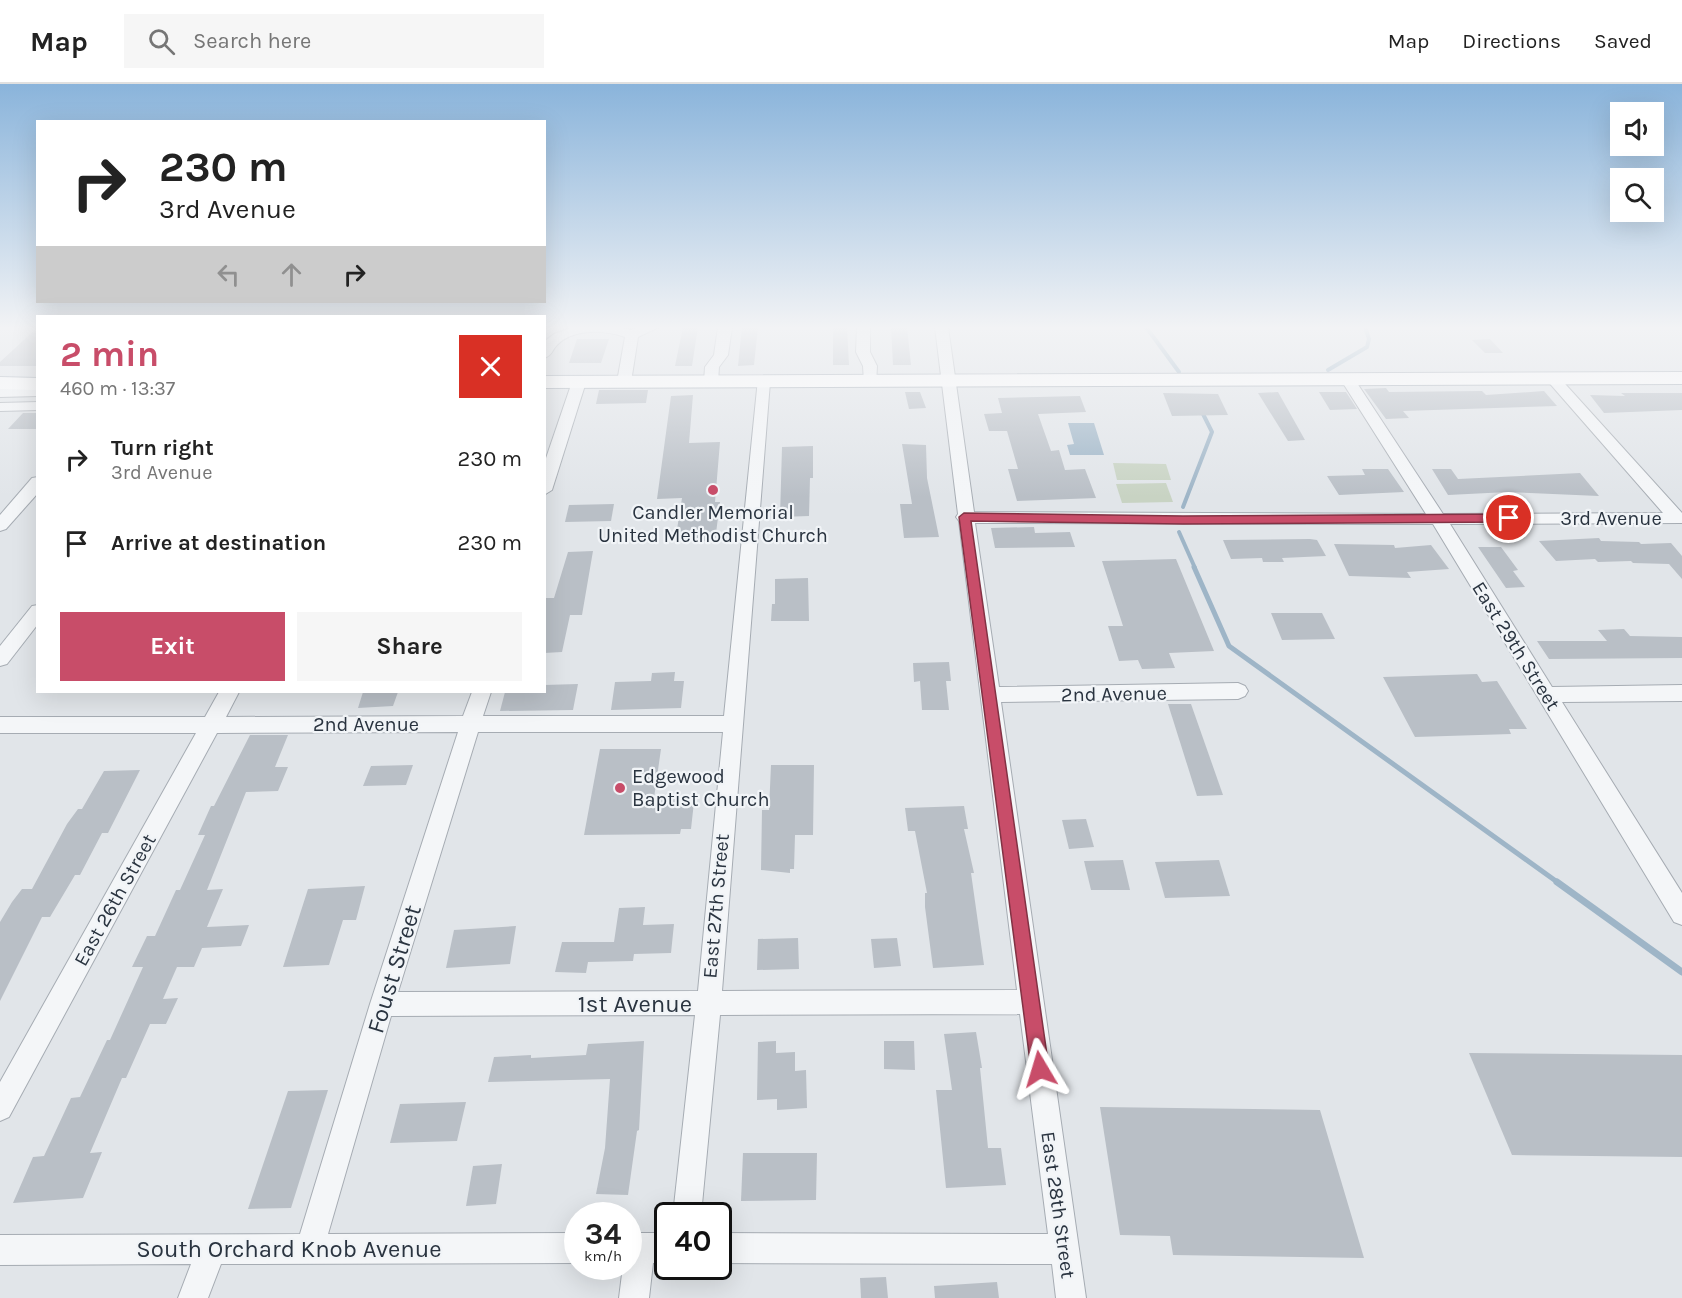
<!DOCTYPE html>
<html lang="en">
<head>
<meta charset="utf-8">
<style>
  :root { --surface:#fff; --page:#f6f6f6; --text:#222; --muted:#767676; --line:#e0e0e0; --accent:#c84d69 }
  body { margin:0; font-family:Karla,sans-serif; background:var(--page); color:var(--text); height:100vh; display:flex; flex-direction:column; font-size:22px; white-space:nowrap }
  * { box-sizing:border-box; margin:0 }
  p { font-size:20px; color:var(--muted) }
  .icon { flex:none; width:33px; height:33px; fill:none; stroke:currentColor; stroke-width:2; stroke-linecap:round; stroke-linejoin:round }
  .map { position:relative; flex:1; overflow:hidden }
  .drawer { position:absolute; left:36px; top:231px; width:510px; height:378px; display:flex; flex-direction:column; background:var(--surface); border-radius:0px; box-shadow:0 6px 24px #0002 }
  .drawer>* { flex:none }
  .hud { position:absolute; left:36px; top:36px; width:510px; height:183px; border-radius:0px; box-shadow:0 6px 24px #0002; background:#fff; color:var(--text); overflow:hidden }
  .buttons { position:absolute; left:1610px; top:18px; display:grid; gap:12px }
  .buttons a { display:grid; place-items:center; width:54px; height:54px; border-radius:0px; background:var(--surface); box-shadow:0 6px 24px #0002; font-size:30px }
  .speed { position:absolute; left:564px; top:1118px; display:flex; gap:12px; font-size:30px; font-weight:700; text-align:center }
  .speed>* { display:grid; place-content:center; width:78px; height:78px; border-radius:50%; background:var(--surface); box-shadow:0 6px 24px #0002; line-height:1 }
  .speed small { font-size:15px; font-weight:400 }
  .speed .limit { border:3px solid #111; border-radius:9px; background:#fff; color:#111 }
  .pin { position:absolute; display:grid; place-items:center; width:51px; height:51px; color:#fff; margin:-26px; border:3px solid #fff; border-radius:50%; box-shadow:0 2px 6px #0007 }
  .me { position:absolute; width:66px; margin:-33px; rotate:353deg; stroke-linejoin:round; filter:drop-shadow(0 0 4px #0008) }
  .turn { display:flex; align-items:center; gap:21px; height:126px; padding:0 24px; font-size:27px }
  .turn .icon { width:78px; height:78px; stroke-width:2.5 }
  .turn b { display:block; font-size:42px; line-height:51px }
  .lanes { display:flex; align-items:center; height:57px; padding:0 24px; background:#0003; justify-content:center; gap:30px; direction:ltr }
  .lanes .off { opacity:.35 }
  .round { display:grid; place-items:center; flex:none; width:63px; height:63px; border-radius:0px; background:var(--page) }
  .head { display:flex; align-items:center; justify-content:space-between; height:102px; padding:0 24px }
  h1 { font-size:36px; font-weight:700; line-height:45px; color:var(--accent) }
  .action { display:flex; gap:12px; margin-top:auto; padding:12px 24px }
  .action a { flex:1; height:69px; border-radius:0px; background:var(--accent); color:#fff; font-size:24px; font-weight:700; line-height:69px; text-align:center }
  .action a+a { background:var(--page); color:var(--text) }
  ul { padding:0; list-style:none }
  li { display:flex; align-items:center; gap:18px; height:84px; padding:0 24px }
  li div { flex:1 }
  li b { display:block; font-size:22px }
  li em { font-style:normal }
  header { display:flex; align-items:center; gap:36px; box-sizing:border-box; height:84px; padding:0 30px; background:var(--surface); border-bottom:2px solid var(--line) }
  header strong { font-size:28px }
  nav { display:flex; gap:33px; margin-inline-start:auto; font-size:21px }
  .search { width:420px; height:54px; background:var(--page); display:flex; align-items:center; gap:15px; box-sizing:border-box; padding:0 21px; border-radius:0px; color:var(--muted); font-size:22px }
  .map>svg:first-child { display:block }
  .green { fill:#c8d3c3 }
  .water { fill:#9eb5c7 }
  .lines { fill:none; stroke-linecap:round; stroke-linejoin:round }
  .stream-far2 { stroke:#9eb5c7; stroke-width:4 }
  .stream-far1 { stroke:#9eb5c7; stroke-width:5 }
  .stream { stroke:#9eb5c7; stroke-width:7 }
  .building { fill:#b9bfc6 }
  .minor-casing { stroke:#a6acb3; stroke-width:2 }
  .major-casing { stroke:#a1aab4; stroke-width:2 }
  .minor { fill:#f4f6f8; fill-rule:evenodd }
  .major { fill:#fff; fill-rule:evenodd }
  .route { fill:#c84d69; stroke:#823244; stroke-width:1.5 }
  .poi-dot { fill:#c84d69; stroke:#f1f4f7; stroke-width:2 }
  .labels { text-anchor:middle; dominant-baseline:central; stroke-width:4.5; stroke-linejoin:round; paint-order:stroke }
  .poi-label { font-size:20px; fill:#2a3440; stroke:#f1f4f7 }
  .street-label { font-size:20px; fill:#2a3440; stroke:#f1f4f7 }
  .near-street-label { font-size:24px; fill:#2a3440; stroke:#f1f4f7 }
</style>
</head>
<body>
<header>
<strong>Map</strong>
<div class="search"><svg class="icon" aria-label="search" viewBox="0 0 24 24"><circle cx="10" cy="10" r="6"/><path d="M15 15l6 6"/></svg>Search here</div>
<nav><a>Map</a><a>Directions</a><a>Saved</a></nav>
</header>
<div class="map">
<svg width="1682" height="1214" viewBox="0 0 1682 1214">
  <rect width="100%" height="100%" fill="#e1e5e9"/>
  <g class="green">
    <polygon points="1113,379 1166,380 1171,396 1117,396"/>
    <polygon points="1166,399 1173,418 1122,419 1116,400"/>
  </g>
  <polygon class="water" points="1068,339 1094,339 1104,371 1070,371 1067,361 1074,360"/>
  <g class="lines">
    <g class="stream-far2">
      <polyline points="1146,243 1179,288"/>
      <polyline points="1328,286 1367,263 1369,255 1365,243"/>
      <polyline points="1183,423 1212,348 1201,326"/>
      <polyline points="1179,448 1195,484"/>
    </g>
    <polyline class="stream-far1" points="1194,483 1229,562 1560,800"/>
    <polyline class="stream" points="1557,798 1682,888"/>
  </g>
  <g class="building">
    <polygon points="38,243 38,282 0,282 0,278"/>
    <polygon points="683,243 698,243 692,282 675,282"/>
    <polygon points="742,243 758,243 754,281 738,282"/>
    <polygon points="833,243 847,243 849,281 833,281"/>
    <polygon points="891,243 907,243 911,281 893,281"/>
    <polygon points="577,255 609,255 601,279 569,279"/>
    <polygon points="1490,255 1503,269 1485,269 1472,256"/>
    <polygon points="1386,304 1389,308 1482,307 1486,311 1544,307 1557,322 1403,327 1409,334 1386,335 1364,305"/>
    <polygon points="599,306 648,306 646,319 596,320"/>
    <polygon points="905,308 920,308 926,324 909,325"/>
    <polygon points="1278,308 1305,356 1288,357 1258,309"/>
    <polygon points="1319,308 1346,308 1357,325 1330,326"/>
    <polygon points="1163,309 1218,310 1228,331 1172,332"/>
    <polygon points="1621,309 1682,309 1682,326 1604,329 1590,311 1625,312"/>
    <polygon points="693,311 689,359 720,358 715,418 720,418 715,457 675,458 682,414 657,415 671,312"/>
    <polygon points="1080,312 1086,328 1038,330 1051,367 1059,366 1065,386 1085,385 1096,414 1017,417 1008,385 1018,385 1007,347 989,347 984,330 1002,329 998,314"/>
    <polygon points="23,329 38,329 38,345 8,345"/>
    <polygon points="902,360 926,361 927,394 939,453 904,454 900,420 912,420"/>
    <polygon points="813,362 813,394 810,394 809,432 780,433 782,363"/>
    <polygon points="1362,385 1388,385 1404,408 1339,411 1327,392 1365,391"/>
    <polygon points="1432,385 1451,385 1458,395 1580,389 1599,412 1508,408 1448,411"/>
    <polygon points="614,420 611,437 565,438 569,421"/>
    <polygon points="1034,443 1035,449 1070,448 1075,463 995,464 991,444"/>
    <polygon points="1599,454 1601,457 1639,458 1641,460 1671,459 1682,472 1682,495 1669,480 1633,479 1631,477 1598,478 1595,475 1556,477 1539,457"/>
    <polygon points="1310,455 1317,456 1326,472 1282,474 1284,478 1263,478 1262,474 1231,475 1223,456"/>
    <polygon points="1334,460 1394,461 1395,464 1431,461 1449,485 1407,488 1411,494 1349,492"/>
    <polygon points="1478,463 1501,463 1518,486 1513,487 1525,503 1506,504"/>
    <polygon points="593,467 582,531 570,531 562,568 544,569 544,521 546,514 554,514 568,468"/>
    <polygon points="1176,475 1214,567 1169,569 1175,584 1142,585 1138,576 1119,577 1108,542 1123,542 1102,477"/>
    <polygon points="808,494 809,537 771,537 772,520 775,520 775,495"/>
    <polygon points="1271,529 1322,529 1335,555 1282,556"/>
    <polygon points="1624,545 1630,552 1682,553 1682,574 1549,575 1537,557 1607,557 1598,546"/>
    <polygon points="949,578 951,597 946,597 949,626 922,626 920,597 914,598 913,579"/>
    <polygon points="675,588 674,597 684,597 681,624 611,626 615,598 651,597 652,589"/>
    <polygon points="1477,590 1482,598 1497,597 1527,645 1509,645 1511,650 1415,653 1383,593"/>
    <polygon points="578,600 573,626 500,627 505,608 544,608 544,601"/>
    <polygon points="363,608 398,608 393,622 358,624"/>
    <polygon points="1168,620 1191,620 1223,711 1197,712"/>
    <polygon points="250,651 288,651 275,683 288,683 278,707 246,708 207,806 223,805 207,843 249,841 241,862 202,864 194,883 177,883 163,915 178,914 166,940 150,940 126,994 122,994 90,1069 102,1068 83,1114 13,1119 33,1073 44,1072 71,1014 80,1013 107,956 110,956 143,883 132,883 147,852 155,852 176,806 180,806 205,751 198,751 211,722 214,722"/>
    <polygon points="600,665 661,665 654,714 684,714 684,718 694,718 691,745 681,745 680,750 584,751"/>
    <polygon points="413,681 406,701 363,702 371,682"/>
    <polygon points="771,681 814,681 813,751 795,751 794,785 790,785 790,789 761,786 762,726 769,726"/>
    <polygon points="140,686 108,749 102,749 80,791 75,791 50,833 42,833 0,917 0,838 12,818 22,805 32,805 67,740 78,725 82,725 104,687"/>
    <polygon points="964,722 968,745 964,745 974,789 971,789 984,881 933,884 925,823 925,809 927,809 915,747 908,747 905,724"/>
    <polygon points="1086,735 1094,763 1069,765 1062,736"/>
    <polygon points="1123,776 1130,806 1091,806 1084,777"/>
    <polygon points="1219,776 1230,812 1165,814 1155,778"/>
    <polygon points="365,802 356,836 343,836 329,881 283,883 308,805"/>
    <polygon points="645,823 643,841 674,840 671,869 634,870 633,877 588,878 586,889 555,888 562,858 614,858 619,824"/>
    <polygon points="516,842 510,880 446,884 454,846"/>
    <polygon points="798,854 799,885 757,886 758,855"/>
    <polygon points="897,854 901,882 874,884 871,855"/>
    <polygon points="976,948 982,984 980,984 988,1064 1001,1064 1006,1101 946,1104 936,1006 952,1006 944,950"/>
    <polygon points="644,957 639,1046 637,1047 628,1111 596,1110 605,1064 610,995 488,998 494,973 531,971 531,974 586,971 588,960"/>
    <polygon points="776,957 776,969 795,968 795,987 806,986 807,1024 777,1026 777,1015 757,1016 758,958"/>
    <polygon points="884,957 914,957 915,986 884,985"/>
    <polygon points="1469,969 1682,971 1682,1073 1512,1071"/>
    <polygon points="328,1006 291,1124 248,1125 288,1007"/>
    <polygon points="466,1018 457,1057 390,1059 400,1020"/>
    <polygon points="1100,1023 1320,1026 1364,1174 1173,1171 1170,1152 1120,1151"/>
    <polygon points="743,1069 817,1069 816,1116 741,1117"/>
    <polygon points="502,1080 496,1120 466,1122 473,1082"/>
    <polygon points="886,1193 888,1214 861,1214 860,1194"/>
    <polygon points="997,1198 999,1214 935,1214 934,1202"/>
  </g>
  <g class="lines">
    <g class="minor-casing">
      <g id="minor">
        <path d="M 574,243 L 617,243 L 631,246 L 640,243 L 659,243 L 638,253 L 631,298 L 624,302 L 617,298 L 625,253 C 604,246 574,244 557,261 C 552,266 552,272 544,274 L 545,257 L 554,250 Z"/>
        <polygon points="718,243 732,243 728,271 719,283 718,298 711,302 704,298 705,283 714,271"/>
        <polygon points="857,243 870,243 870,268 877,282 876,301 871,302 864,298 863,282 856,268"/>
        <path d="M 935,243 L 948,243 L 974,428 L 1426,430 L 1341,296 L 1348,292 L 1355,296 L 1443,430 L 1663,429 L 1545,294 L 1547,291 L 1557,291 L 1682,429 L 1682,439 L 1450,440 L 1552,603 L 1682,601 L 1682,617 L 1562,618 L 1682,809 L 1682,841 L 1674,838 L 1433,440 L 975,439 L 999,603 L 1238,599 L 1245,602 L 1248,607 L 1245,612 L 1238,615 L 1001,618 L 1086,1214 L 1056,1214 L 1052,1180 L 718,1179 L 718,1149 L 1048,1150 L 1020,930 L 720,931 L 701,1131 L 673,1131 L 695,931 L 391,932 L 328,1150 L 578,1149 L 578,1179 L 221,1180 L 208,1214 L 178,1214 L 191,1180 L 0,1181 L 0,1151 L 300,1150 L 370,920 L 458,648 L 217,649 L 9,1033 L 0,1037 L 0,998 L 196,649 L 0,649 L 0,633 L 205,633 L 219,608 L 239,608 L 226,633 L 463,632 L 472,608 L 491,608 L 483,632 L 724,632 L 758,295 L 768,295 L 770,298 L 722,907 L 1017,906 L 959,437 L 956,433 L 958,430 ZM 478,648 L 723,648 L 698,907 L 398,908 Z"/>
        <polygon points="579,294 586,298 552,406 544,411 544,380 572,298"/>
        <polygon points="38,304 38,312 0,313 0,305"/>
        <polygon points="38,318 38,326 0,327 0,319"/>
        <polygon points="38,393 38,409 6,445 0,447 0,431 32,394"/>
        <polygon points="38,521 38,540 7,580 0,582 0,562 32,522"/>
        <polygon points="628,1149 668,1149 668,1179 653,1179 649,1214 619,1214 623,1182 628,1182"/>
      </g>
    </g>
    <g class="major-casing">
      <g id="major">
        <polygon points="1682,288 1682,300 544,304 544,292"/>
        <polygon points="0,293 38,294 38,306 0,305"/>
      </g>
    </g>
    <use href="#minor" class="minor"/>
    <use href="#major" class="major"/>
  </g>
  <linearGradient id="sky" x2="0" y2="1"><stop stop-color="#8ab4db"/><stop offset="0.59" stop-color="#f2f3f5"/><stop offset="1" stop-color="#f2f3f5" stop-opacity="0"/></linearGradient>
  <rect width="1682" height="413" fill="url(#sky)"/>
  <polygon class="route" points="964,429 1183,432 1509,430 1515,434 1509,438 1183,440 971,437 1049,985 1047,991 1040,994 1034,991 1031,985 959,433"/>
  <g class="poi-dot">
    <circle cx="713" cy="406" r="6"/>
    <circle cx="620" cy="704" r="6"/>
  </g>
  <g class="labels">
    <g class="poi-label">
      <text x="713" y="428">Candler Memorial<tspan x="713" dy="23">United Methodist Church</tspan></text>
      <text x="632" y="692" text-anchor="start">Edgewood<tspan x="632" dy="23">Baptist Church</tspan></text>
    </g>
    <g class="street-label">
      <text x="1611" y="434">3rd Avenue</text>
      <text transform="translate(1516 562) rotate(58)">East 29th Street</text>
      <text transform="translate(1114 610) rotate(-1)">2nd Avenue</text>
      <text x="366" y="640">2nd Avenue</text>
      <text transform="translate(115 816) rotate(-61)">East 26th Street</text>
      <text transform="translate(716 822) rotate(-85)">East 27th Street</text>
      <text transform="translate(1058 1121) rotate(82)">East 28th Street</text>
    </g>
    <g class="near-street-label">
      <text transform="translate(394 885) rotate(-73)">Foust Street</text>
      <text x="635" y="920">1st Avenue</text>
      <text x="289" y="1165">South Orchard Knob Avenue</text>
    </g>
  </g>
</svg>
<div class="buttons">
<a><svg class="icon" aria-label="sound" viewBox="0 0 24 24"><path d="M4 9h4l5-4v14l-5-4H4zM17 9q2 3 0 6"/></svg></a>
<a><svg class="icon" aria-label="search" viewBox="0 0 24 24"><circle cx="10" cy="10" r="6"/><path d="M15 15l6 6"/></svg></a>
</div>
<div class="speed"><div>34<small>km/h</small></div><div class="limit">40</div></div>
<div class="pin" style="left:1509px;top:434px;background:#d93025"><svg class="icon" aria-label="arrive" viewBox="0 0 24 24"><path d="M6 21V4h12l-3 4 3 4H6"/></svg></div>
<svg class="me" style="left:1040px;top:985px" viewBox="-20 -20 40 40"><path d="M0-17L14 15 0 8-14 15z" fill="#c84d69" stroke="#fff" stroke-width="4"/></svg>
<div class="hud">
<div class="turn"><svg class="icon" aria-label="right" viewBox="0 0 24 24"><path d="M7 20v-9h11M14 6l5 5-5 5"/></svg><div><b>230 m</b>3rd Avenue</div></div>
<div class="lanes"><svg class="icon off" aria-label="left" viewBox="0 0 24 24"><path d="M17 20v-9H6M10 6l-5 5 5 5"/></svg><svg class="icon off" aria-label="ahead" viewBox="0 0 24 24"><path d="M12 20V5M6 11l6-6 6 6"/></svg><svg class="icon" aria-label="right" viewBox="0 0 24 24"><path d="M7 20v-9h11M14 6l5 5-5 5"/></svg></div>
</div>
<section class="drawer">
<div class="head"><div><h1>2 min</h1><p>460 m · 13:37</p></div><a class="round" style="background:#d93025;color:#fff"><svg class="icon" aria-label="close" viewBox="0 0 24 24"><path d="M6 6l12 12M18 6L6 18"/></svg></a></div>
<ul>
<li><svg class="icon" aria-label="right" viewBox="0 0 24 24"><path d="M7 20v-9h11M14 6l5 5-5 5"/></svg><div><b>Turn right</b><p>3rd Avenue</p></div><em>230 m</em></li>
<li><svg class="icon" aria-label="arrive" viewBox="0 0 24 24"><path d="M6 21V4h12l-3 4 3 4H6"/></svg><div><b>Arrive at destination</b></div><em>230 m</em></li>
</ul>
<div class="action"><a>Exit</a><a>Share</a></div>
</section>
</div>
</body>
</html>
